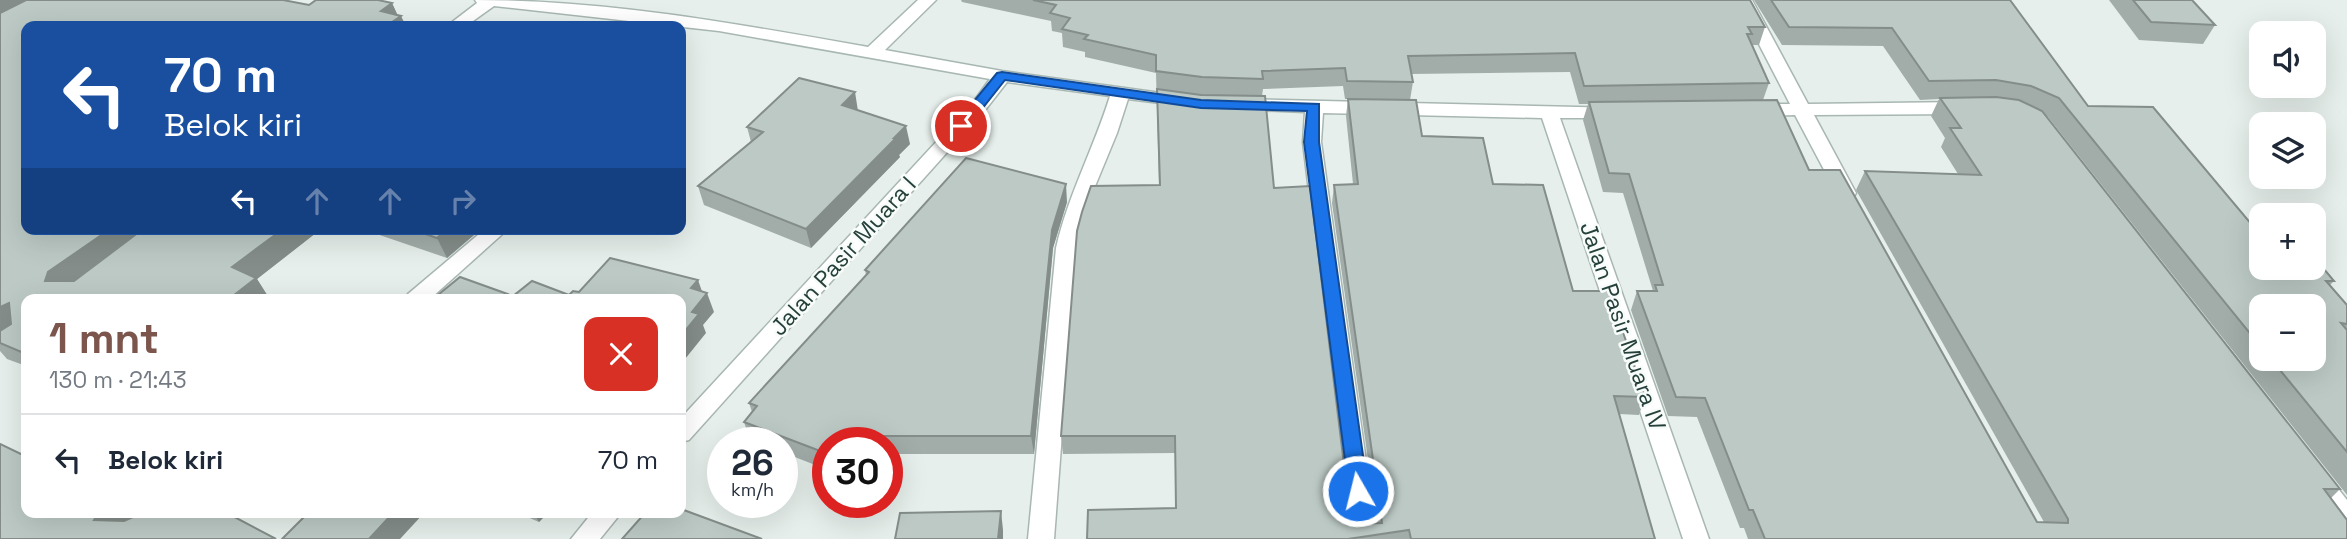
<!DOCTYPE html>
<html lang="id">
<head>
<meta charset="utf-8">
<style>
  :root { --surface:#fff; --page:#f6f6f7; --text:#1f2937; --muted:#747a83; --line:#e0e1e3; --accent:#7c564c }
  body { margin:0; font-family:"Space Grotesk",sans-serif; background:var(--page); color:var(--text); height:100vh; display:flex; flex-direction:column; font-size:26px; white-space:nowrap }
  * { box-sizing:border-box; margin:0 }
  p { font-size:23px; color:var(--muted) }
  .icon { flex:none; width:38px; height:38px; fill:none; stroke:currentColor; stroke-width:2; stroke-linecap:round; stroke-linejoin:round }
  .map { position:relative; flex:1; overflow:hidden }
  .details { position:absolute; left:21px; top:294px; width:665px; height:224px; display:flex; flex-direction:column; background:var(--surface); border-radius:14px; box-shadow:0 7px 28px #0002 }
  .details>* { flex:none }
  .banner { position:absolute; left:21px; top:21px; width:665px; height:214px; border-radius:14px; box-shadow:0 7px 28px #0002; background:#1a4fa0; color:#fff; overflow:hidden }
  .tools { position:absolute; left:2249px; top:21px; display:grid; gap:14px }
  .tools a { display:grid; place-items:center; width:77px; height:77px; border-radius:14px; background:var(--surface); box-shadow:0 7px 28px #0002; font-size:35px }
  .speed { position:absolute; left:707px; top:427px; display:flex; gap:14px; font-size:35px; font-weight:700; text-align:center }
  .speed>* { display:grid; place-content:center; width:91px; height:91px; border-radius:50%; background:var(--surface); box-shadow:0 7px 28px #0002; line-height:1 }
  .speed small { font-size:18px; font-weight:400 }
  .speed .limit { border:10px solid #d22; background:#fff; color:#111 }
  .pin { position:absolute; display:grid; place-items:center; width:60px; height:60px; color:#fff; margin:-30px; border:4px solid #fff; border-radius:50%; box-shadow:0 2px 7px #0007 }
  .me { position:absolute; width:77px; margin:-38px; rotate:352deg; stroke-linejoin:round; filter:drop-shadow(0 0 5px #0008) }
  .turn { display:flex; align-items:center; gap:24px; height:147px; padding:0 28px; font-size:32px }
  .turn .icon { width:91px; height:91px; stroke-width:2.5 }
  .turn b { display:block; font-size:49px; line-height:60px }
  .lanes { display:flex; align-items:center; height:66px; padding:0 28px; background:#0003; justify-content:center; gap:35px; direction:ltr }
  .lanes .off { opacity:.35 }
  .round { display:grid; place-items:center; flex:none; width:74px; height:74px; border-radius:14px; background:var(--page) }
  .headline { display:flex; align-items:center; justify-content:space-between; height:119px; padding:0 28px }
  h1 { font-size:42px; font-weight:600; line-height:52px; color:var(--accent) }
  ul { padding:0; list-style:none }
  li { display:flex; align-items:center; gap:21px; height:91px; padding:0 28px; border-top:2px solid var(--line) }
  li div { flex:1 }
  li b { display:block; font-size:26px }
  li em { font-style:normal }
  .map>svg:first-child { display:block }
  .lines { fill:none; stroke-linecap:round; stroke-linejoin:round }
  .street-casing { stroke:#a8b7b2; stroke-width:3 }
  .street { fill:#fff; fill-rule:evenodd }
  .wall { fill:#a2ada9; fill-rule:evenodd }
  .shaded-wall { fill:#848d89 }
  .building { fill:#bcc9c4; stroke:#848d89; stroke-width:2 }
  .route { fill:#1a73e8; stroke:#114b97; stroke-width:2 }
  .labels { text-anchor:middle; dominant-baseline:central; stroke-width:5; stroke-linejoin:round; paint-order:stroke }
  .street-label { font-size:23px; fill:#25403a; stroke:#f7fbf9 }
</style>
</head>
<body>
<div class="map">
<svg width="2347" height="539" viewBox="0 0 2347 539">
  <rect width="100%" height="100%" fill="#e6efeb"/>
  <g class="lines">
    <g class="street-casing">
      <g id="street">
        <path d="M 475,0 C 607,0 738,24 868,47 L 918,0 L 936,0 L 885,50 L 1002,71 L 1190,97 L 1193,101 L 1190,105 L 1184,106 L 1128,99 L 1117,133 L 1084,213 L 1076,248 L 1054,539 L 1028,539 L 1056,248 C 1068,195 1094,148 1110,96 L 1007,82 L 986,109 L 689,440 L 681,442 L 681,418 L 974,101 L 990,79 L 719,31 L 494,6 L 466,26 L 447,26 L 477,3 Z"/>
        <polygon points="1736,0 1752,0 1808,104 1961,102 1970,108 1961,114 1814,115 1856,193 1853,198 1839,198 1795,115 1752,116 1743,110 1752,104 1790,104"/>
        <polygon points="1237,99 1620,108 1623,112 1614,118 1560,118 1709,539 1683,539 1542,118 1323,113 1321,142 1377,539 1351,539 1303,142 1305,112 1231,109 1228,105 1231,101"/>
        <polygon points="485,229 508,229 430,299 405,299 408,294"/>
        <polygon points="2316,469 2325,472 2347,500 2347,528 2338,525 2307,486 2304,479 2307,472"/>
        <polygon points="592,513 621,513 600,539 571,539"/>
      </g>
    </g>
    <use href="#street" class="street"/>
  </g>
  <g class="wall">
    <polygon points="0,0 309,5 392,3 397,15 26,229 321,229 257,279 269,298 268,299 26,299 26,366 7,359 0,351"/>
    <path d="M 961,0 L 1750,0 L 1765,27 L 1759,45 L 1752,45 L 1769,83 L 1763,100 L 2037,522 L 2044,522 L 1856,190 L 1865,171 L 1958,174 L 1941,147 L 1945,138 L 1931,116 L 1939,99 L 1920,100 L 1883,46 L 1782,45 L 1754,0 L 2010,0 L 2088,106 L 2252,225 L 2334,281 L 2330,285 L 2347,305 L 2347,495 L 2048,117 L 2046,116 L 2340,489 L 2331,498 L 2347,539 L 1748,539 L 1744,528 L 1740,528 L 1697,417 L 1668,416 L 1631,310 L 1637,291 L 1653,291 L 1623,193 L 1603,192 L 1583,120 L 1588,104 L 1579,104 L 1570,72 L 1411,74 L 1413,82 L 1410,100 L 1422,136 L 1493,184 L 1573,291 L 1645,397 L 1639,415 L 1619,414 L 1655,539 L 1087,539 L 1175,508 L 1175,453 L 1063,454 L 1061,436 L 1159,185 L 1156,73 L 1085,57 L 1085,52 L 1063,47 L 1062,33 L 1052,31 L 1051,21 L 962,2 ZM 1343,86 L 1345,99 L 1348,99 L 1346,116 L 1353,184 L 1334,185 L 1332,203 L 1377,524 L 1354,524 L 1351,522 L 1274,188 L 1262,96 L 1263,89 ZM 2261,306 L 2314,359 L 2261,359 Z"/>
    <polygon points="2109,0 2192,0 2215,25 2203,44 2139,40"/>
    <polygon points="858,110 910,144 899,155 900,157 811,248 704,205 698,186 751,142 747,127"/>
    <polygon points="1067,202 1053,248 1034,454 887,454 887,443 828,443 828,470 782,452 782,443 758,443 750,440 744,422 752,412 749,403 866,275 865,270"/>
    <polygon points="362,229 481,229 447,258"/>
    <polygon points="518,513 548,513 539,522"/>
  </g>
  <g class="shaded-wall">
    <polygon points="0,0 44,0 0,23"/>
    <polygon points="392,3 399,18 401,16 406,26 386,26 381,11"/>
    <polygon points="855,92 858,111 842,105"/>
    <polygon points="906,126 910,144 899,155 900,157 811,248 806,229"/>
    <polygon points="1066,184 1067,202 1053,248 1034,454 1031,436 1052,230"/>
    <polygon points="110,229 153,229 64,292 45,281 48,272"/>
    <polygon points="283,229 321,229 257,279 269,298 268,299 229,299 232,267"/>
    <polygon points="447,229 481,229 447,258 437,238"/>
    <polygon points="698,280 704,297 707,293 714,312 703,325 706,333 681,364 681,336 692,312 691,288"/>
    <polygon points="9,303 26,323 0,337 0,307"/>
    <polygon points="865,436 867,443 860,443"/>
    <polygon points="1001,511 1003,530 1003,539 998,539"/>
    <polygon points="98,513 139,513 118,529 94,520"/>
    <polygon points="393,513 424,513 400,539 369,539"/>
    <polygon points="534,513 548,513 539,522"/>
  </g>
  <g class="building">
    <polygon points="26,0 283,0 309,5 316,0 378,0 392,3 381,11 401,16 386,26 26,26 26,229 110,229 48,272 45,281 74,281 143,229 283,229 232,267 256,278 229,299 26,299 26,354 0,343 0,331 11,324 9,303 0,307 0,13"/>
    <polygon points="1033,0 1750,0 1765,27 1748,27 1752,34 1747,34 1769,83 1584,86 1575,53 1408,56 1413,82 1347,81 1345,68 1262,71 1263,79 1202,77 1156,71 1156,55 1084,39 1088,35 1062,29 1070,18 1050,13 1056,5"/>
    <polygon points="1771,0 2010,0 2088,106 2153,107 2252,225 2261,225 2261,268 2314,268 2314,257 2334,281 2326,281 2347,305 2347,324 2341,323 2347,330 2347,452 2271,359 2314,359 2314,306 2261,306 2261,347 2059,98 2031,86 1996,80 1929,81 1892,28 1789,27"/>
    <polygon points="2133,0 2192,0 2215,25 2151,22"/>
    <polygon points="799,78 855,92 842,105 906,126 894,138 896,138 806,229 698,186 763,132 747,127"/>
    <polygon points="1157,89 1201,95 1265,96 1274,188 1310,186 1351,522 1354,524 1382,523 1334,185 1358,184 1348,99 1416,100 1422,136 1483,138 1493,184 1543,185 1573,291 1609,291 1645,397 1614,396 1655,539 1411,539 1409,530 1348,539 1087,539 1088,510 1176,508 1175,436 1061,436 1077,231 1082,212 1091,186 1160,185"/>
    <polygon points="1996,97 2019,100 2042,111 2340,489 2324,489 2347,520 2347,539 1765,539 1753,510 1749,510 1705,398 1676,397 1637,291 1657,291 1655,285 1663,285 1629,174 1609,173 1589,102 1777,100 1809,170 1840,170 2037,522 2068,523 2068,519 1865,171 1981,175 1950,128 1961,128 1940,98"/>
    <polygon points="966,158 1066,184 1052,230 1031,436 865,436 860,443 853,443 842,439 838,443 828,443 828,454 744,422 757,406 749,403 869,272 865,270"/>
    <polygon points="411,229 447,229 437,238"/>
    <polygon points="610,258 698,280 691,288 707,293 692,312 699,314 681,336 681,299 433,299 460,277 513,296 532,281 569,295 573,291 579,292"/>
    <polygon points="0,444 25,456 26,455 26,513 98,513 94,520 124,521 142,513 227,513 276,539 0,539"/>
    <polygon points="681,509 762,539 622,539 645,513 681,513"/>
    <polygon points="1001,511 998,539 895,539 900,513"/>
    <polygon points="308,513 393,513 369,539 282,539"/>
  </g>
  <polygon class="route" points="1002,72 1201,100 1319,104 1319,142 1368,491 1365,496 1358,498 1352,496 1349,491 1304,142 1307,111 1201,108 1005,80 966,129 956,129 956,123 997,73"/>
  <g class="labels">
    <g class="street-label">
      <text transform="translate(843 256) rotate(-48)">Jalan Pasir Muara I</text>
      <text transform="translate(1623 326) rotate(71)">Jalan Pasir Muara IV</text>
    </g>
  </g>
</svg>
<div class="tools">
<a><svg class="icon" aria-label="sound" viewBox="0 0 24 24"><path d="M4 9h4l5-4v14l-5-4H4zM17 9q2 3 0 6"/></svg></a>
<a><svg class="icon" aria-label="layers" viewBox="0 0 24 24"><path d="M12 4l9 5-9 5-9-5zM3 14l9 5 9-5"/></svg></a>
<a>+</a>
<a>−</a>
</div>
<div class="speed"><div>26<small>km/h</small></div><div class="limit">30</div></div>
<div class="pin" style="left:961px;top:126px;background:#d93025"><svg class="icon" aria-label="arrive" viewBox="0 0 24 24"><path d="M6 21V4h12l-3 4 3 4H6"/></svg></div>
<svg class="me" style="left:1358px;top:491px" viewBox="-20 -20 40 40"><circle r="17" fill="#1a73e8" stroke="#fff" stroke-width="3"/><path d="M0-11L8 9 0 5-8 9z" fill="#fff"/></svg>
<div class="banner">
<div class="turn"><svg class="icon" aria-label="left" viewBox="0 0 24 24"><path d="M17 20v-9H6M10 6l-5 5 5 5"/></svg><div><b>70 m</b>Belok kiri</div></div>
<div class="lanes"><svg class="icon" aria-label="left" viewBox="0 0 24 24"><path d="M17 20v-9H6M10 6l-5 5 5 5"/></svg><svg class="icon off" aria-label="ahead" viewBox="0 0 24 24"><path d="M12 20V5M6 11l6-6 6 6"/></svg><svg class="icon off" aria-label="ahead" viewBox="0 0 24 24"><path d="M12 20V5M6 11l6-6 6 6"/></svg><svg class="icon off" aria-label="right" viewBox="0 0 24 24"><path d="M7 20v-9h11M14 6l5 5-5 5"/></svg></div>
</div>
<section class="details">
<div class="headline"><div><h1>1 mnt</h1><p>130 m · 21:43</p></div><a class="round" style="background:#d93025;color:#fff"><svg class="icon" aria-label="close" viewBox="0 0 24 24"><path d="M6 6l12 12M18 6L6 18"/></svg></a></div>
<ul>
<li><svg class="icon" aria-label="left" viewBox="0 0 24 24"><path d="M17 20v-9H6M10 6l-5 5 5 5"/></svg><div><b>Belok kiri</b></div><em>70 m</em></li>
</ul>
</section>
</div>
</body>
</html>
